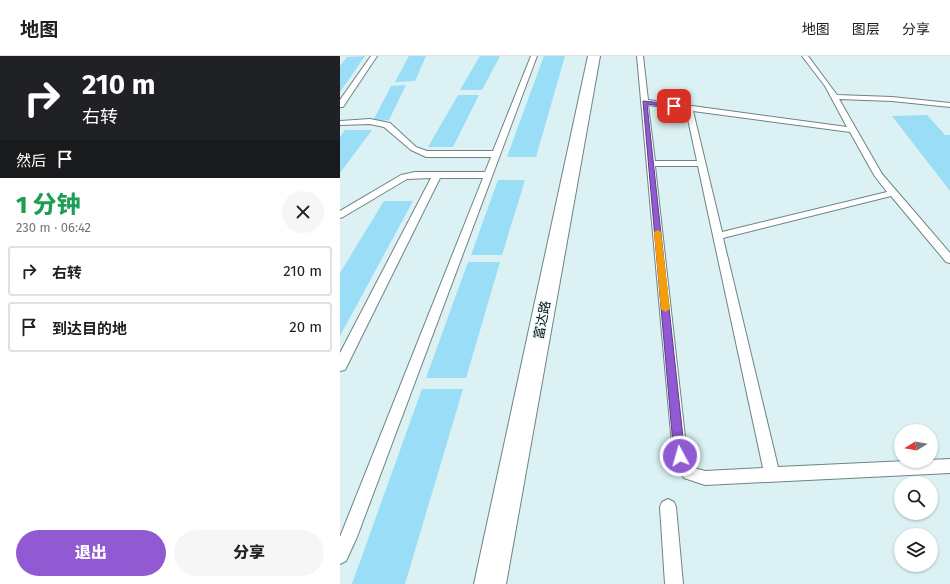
<!DOCTYPE html>
<html lang="zh">
<head>
<meta charset="utf-8">
<style>
  :root { --surface:#fff; --page:#f6f6f6; --text:#202124; --muted:#757577; --line:#e0e0e0; --accent:#915ad2 }
  body { margin:0; font-family:"Fira Sans","Noto Sans SC",sans-serif; background:var(--page); color:var(--text); height:100vh; display:flex; flex-direction:column; font-size:15px; white-space:nowrap }
  * { box-sizing:border-box; margin:0 }
  p { font-size:13px; color:var(--muted) }
  .icon { flex:none; width:22px; height:22px; fill:none; stroke:currentColor; stroke-width:2; stroke-linecap:round; stroke-linejoin:round }
  .map { position:relative; flex:1; overflow:hidden }
  .panel { display:flex; flex-direction:column; background:var(--surface); width:340px }
  .panel>* { flex:none }
  .hud { background:#202124; color:#fff; overflow:hidden }
  .needle { width:26px; rotate:259deg }
  .buttons { position:absolute; left:554px; top:368px; display:grid; gap:8px }
  .buttons a { display:grid; place-items:center; width:44px; height:44px; border-radius:50%; background:var(--surface); box-shadow:0 1px 3px #0004; font-size:20px }
  .pin { position:absolute; display:grid; place-items:center; width:34px; height:34px; color:#fff; margin:-17px; border-radius:8px; box-shadow:0 2px 6px #0006 }
  .me { position:absolute; width:44px; margin:-22px; rotate:354deg; stroke-linejoin:round; filter:drop-shadow(0 0 3px #0008) }
  .turn { display:flex; align-items:center; gap:14px; height:84px; padding:0 16px; font-size:18px }
  .turn .icon { width:52px; height:52px; stroke-width:2.5 }
  .turn b { display:block; font-size:28px; line-height:34px }
  .then { display:flex; align-items:center; height:38px; padding:0 16px; background:#0003; gap:8px; font-size:15px }
  .round { display:grid; place-items:center; flex:none; width:42px; height:42px; border-radius:21px; background:var(--page) }
  .headline { display:flex; align-items:center; justify-content:space-between; height:68px; padding:0 16px }
  h1 { font-size:24px; font-weight:800; line-height:30px; color:#1e9e55 }
  .action { display:flex; gap:8px; margin-top:auto; padding:8px 16px }
  .action a { flex:1; height:46px; border-radius:24px; background:var(--accent); color:#fff; font-size:16px; font-weight:800; line-height:46px; text-align:center }
  .action a+a { background:var(--page); color:var(--text) }
  ul { padding:0; list-style:none }
  li { display:flex; align-items:center; gap:12px; height:50px; margin:0 8px 6px; padding:0 8px; border:2px solid var(--line); border-radius:4px }
  li div { flex:1 }
  li b { display:block; font-size:15px }
  li em { font-style:normal }
  header { display:flex; align-items:center; gap:24px; box-sizing:border-box; height:56px; padding:0 20px; background:var(--surface); border-bottom:1px solid var(--line) }
  header strong { font-size:19px }
  nav { display:flex; gap:22px; margin-inline-start:auto; font-size:14px }
  main { display:flex; flex:1; min-height:0 }
  .map>svg:first-child { display:block }
  .building { fill:#99ddf6 }
  .lines { fill:none; stroke-linecap:round; stroke-linejoin:round }
  .lane-casing { stroke:#6f8385; stroke-width:2 }
  .secondary-casing { stroke:#6f8385; stroke-width:2 }
  .lane { fill:#fff; fill-rule:evenodd }
  .secondary { fill:#fff; fill-rule:evenodd }
  .route { fill:#915ad2; stroke:#5e3a88 }
  .slow { fill:#f59e0b }
  .labels { text-anchor:middle; dominant-baseline:central; stroke-width:3.5; stroke-linejoin:round; paint-order:stroke }
  .street-label { font-size:13px; fill:#070e0f; stroke:#effdfe }
</style>
</head>
<body>
<header>
<strong>地图</strong>
<nav><a>地图</a><a>图层</a><a>分享</a></nav>
</header>
<main>
<section class="panel">
<div class="hud">
<div class="turn"><svg class="icon" aria-label="right" viewBox="0 0 24 24"><path d="M7 20v-9h11M14 6l5 5-5 5"/></svg><div><b>210 m</b>右转</div></div>
<div class="then">然后<svg class="icon" aria-label="arrive" viewBox="0 0 24 24"><path d="M6 21V4h12l-3 4 3 4H6"/></svg></div>
</div>
<div class="headline"><div><h1>1 分钟</h1><p>230 m · 06:42</p></div><a class="round"><svg class="icon" aria-label="close" viewBox="0 0 24 24"><path d="M6 6l12 12M18 6L6 18"/></svg></a></div>
<ul>
<li><svg class="icon" aria-label="right" viewBox="0 0 24 24"><path d="M7 20v-9h11M14 6l5 5-5 5"/></svg><div><b>右转</b></div><em>210 m</em></li>
<li><svg class="icon" aria-label="arrive" viewBox="0 0 24 24"><path d="M6 21V4h12l-3 4 3 4H6"/></svg><div><b>到达目的地</b></div><em>20 m</em></li>
</ul>
<div class="action"><a>退出</a><a>分享</a></div>
</section>
<div class="map">
<svg width="610" height="528" viewBox="0 0 610 528">
  <rect width="100%" height="100%" fill="#dbf1f3"/>
  <g class="building">
    <polygon points="25,0 0,36 0,10 7,1"/>
    <polygon points="69,0 86,0 75,25 55,26"/>
    <polygon points="140,0 160,0 142,34 120,34"/>
    <polygon points="204,0 225,0 196,101 167,101"/>
    <polygon points="66,29 49,64 33,65 51,30"/>
    <polygon points="118,39 139,39 113,91 88,91"/>
    <polygon points="587,59 605,79 610,79 610,135 552,60"/>
    <polygon points="5,74 32,74 0,117 0,81"/>
    <polygon points="158,124 185,124 162,199 131,199"/>
    <polygon points="44,145 73,145 0,280 0,217"/>
    <polygon points="128,206 160,206 126,322 86,322"/>
    <polygon points="82,333 123,333 65,528 12,528"/>
  </g>
  <g class="lines">
    <g class="lane-casing">
      <g id="lane">
        <polygon points="31,0 37,0 3,51 0,51 0,44"/>
        <polygon points="191,0 197,0 17,481 6,505 0,508 0,481 143,122 100,122 7,310 5,314 0,315 0,297 91,122 67,123 3,161 0,162 0,155 61,119 75,116 145,116 151,101 86,101 71,94 44,71 30,68 0,69 0,65 30,63 50,67 76,91 87,95 153,95"/>
        <path d="M 297,0 L 303,0 L 308,44 L 507,71 L 485,30 L 462,0 L 468,0 L 497,39 L 552,41 L 610,47 L 610,51 L 552,45 L 499,43 L 542,118 L 610,197 L 610,207 L 606,206 L 551,140 L 383,182 L 438,411 L 610,403 L 610,417 L 365,429 L 344,422 L 333,400 ZM 308,49 L 346,54 L 357,105 L 315,105 ZM 353,55 L 510,76 L 534,119 L 547,136 L 382,176 ZM 315,110 L 358,110 L 423,412 L 365,415 L 354,412 L 347,399 Z"/>
        <polygon points="328,443 334,446 336,451 343,528 325,528 320,451 322,446"/>
      </g>
    </g>
    <g class="secondary-casing">
      <polygon id="secondary" points="248,0 260,0 166,528 134,528"/>
    </g>
    <use href="#lane" class="lane"/>
    <use href="#secondary" class="secondary"/>
  </g>
  <polygon class="route" points="303,45 334,48 337,50 334,52 307,48 345,400 344,404 340,405 336,404 334,400"/>
  <polygon class="slow" points="318,174 321,176 330,253 325,256 321,253 314,176"/>
  <g class="labels">
    <g class="street-label">
      <text transform="translate(202 264) rotate(-79)">富达路</text>
    </g>
  </g>
</svg>
<div class="buttons">
<a><svg class="needle" viewBox="-14 -14 28 28"><path d="M0-13l5 13h-10z" fill="#e53935"/><path d="M0 13l5-13h-10z" fill="#757577"/></svg></a>
<a><svg class="icon" aria-label="search" viewBox="0 0 24 24"><circle cx="10" cy="10" r="6"/><path d="M15 15l6 6"/></svg></a>
<a><svg class="icon" aria-label="layers" viewBox="0 0 24 24"><path d="M12 4l9 5-9 5-9-5zM3 14l9 5 9-5"/></svg></a>
</div>
<div class="pin" style="left:334px;top:50px;background:#d93025"><svg class="icon" aria-label="arrive" viewBox="0 0 24 24"><path d="M6 21V4h12l-3 4 3 4H6"/></svg></div>
<svg class="me" style="left:340px;top:400px" viewBox="-20 -20 40 40"><circle r="17" fill="#915ad2" stroke="#fff" stroke-width="3"/><path d="M0-11L8 9 0 5-8 9z" fill="#fff"/></svg>
</div>
</main>
</body>
</html>
